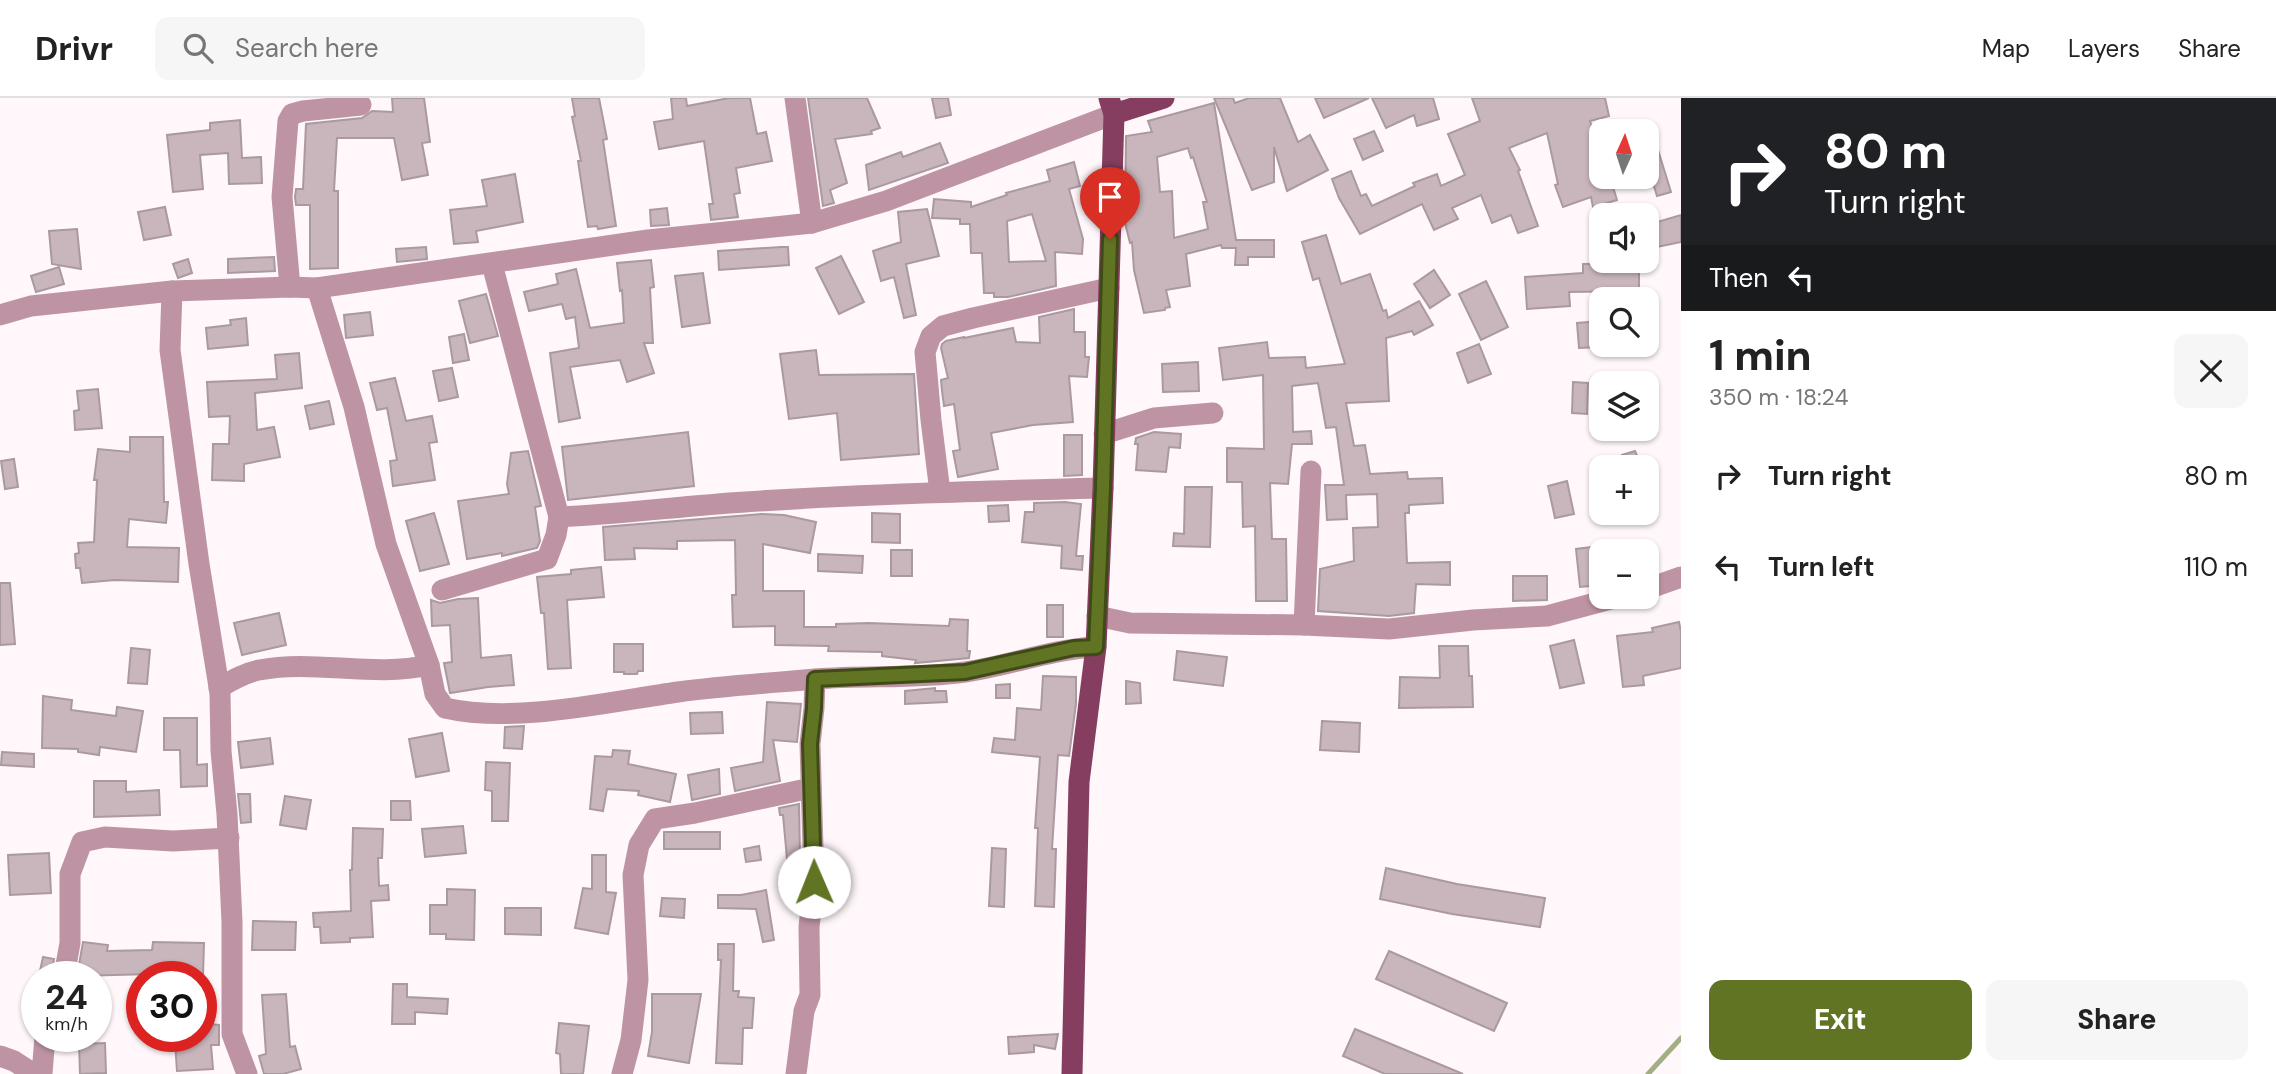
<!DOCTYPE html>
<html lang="en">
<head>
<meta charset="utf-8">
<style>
  :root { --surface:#fff; --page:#f6f6f6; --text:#222; --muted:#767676; --line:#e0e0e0; --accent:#617423 }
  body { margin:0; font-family:"DM Sans",sans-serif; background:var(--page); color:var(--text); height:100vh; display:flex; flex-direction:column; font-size:26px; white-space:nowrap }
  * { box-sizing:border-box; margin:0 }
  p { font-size:23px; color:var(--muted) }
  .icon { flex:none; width:38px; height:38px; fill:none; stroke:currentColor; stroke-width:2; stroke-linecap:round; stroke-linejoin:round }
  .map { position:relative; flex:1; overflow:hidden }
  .drawer { display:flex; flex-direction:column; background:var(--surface); width:595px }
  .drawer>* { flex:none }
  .guide { background:#202124; color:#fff; overflow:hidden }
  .needle { width:46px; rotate:3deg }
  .buttons { position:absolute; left:1589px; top:21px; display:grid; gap:14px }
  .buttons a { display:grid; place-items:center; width:70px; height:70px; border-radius:14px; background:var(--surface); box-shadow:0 2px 5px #0004; font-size:35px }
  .speed { position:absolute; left:21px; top:863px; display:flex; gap:14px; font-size:35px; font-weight:700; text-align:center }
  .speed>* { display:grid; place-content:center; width:91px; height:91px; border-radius:50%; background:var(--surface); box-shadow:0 2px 5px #0004; line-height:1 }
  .speed small { font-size:18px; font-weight:400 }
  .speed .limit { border:10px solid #d22; background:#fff; color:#111 }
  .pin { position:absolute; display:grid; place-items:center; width:60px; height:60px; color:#fff; margin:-72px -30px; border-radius:50% 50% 50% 0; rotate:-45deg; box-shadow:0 0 7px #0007 }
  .pin .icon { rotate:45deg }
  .me { position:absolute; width:77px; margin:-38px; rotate:359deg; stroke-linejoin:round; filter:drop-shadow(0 0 5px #0008) }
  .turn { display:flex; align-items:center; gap:24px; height:147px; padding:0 28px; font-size:32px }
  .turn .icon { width:91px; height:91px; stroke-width:2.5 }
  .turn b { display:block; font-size:49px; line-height:60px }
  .then { display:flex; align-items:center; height:66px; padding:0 28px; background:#0003; gap:14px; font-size:26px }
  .round { display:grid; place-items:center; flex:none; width:74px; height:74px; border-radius:14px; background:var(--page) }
  .headline { display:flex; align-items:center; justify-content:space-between; height:119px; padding:0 28px }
  h1 { font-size:42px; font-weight:800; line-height:52px }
  .action { display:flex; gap:14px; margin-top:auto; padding:14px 28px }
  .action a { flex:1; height:80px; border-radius:14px; background:var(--accent); color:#fff; font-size:28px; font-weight:800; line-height:80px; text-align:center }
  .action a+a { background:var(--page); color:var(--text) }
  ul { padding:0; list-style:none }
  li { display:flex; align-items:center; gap:21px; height:91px; padding:0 28px }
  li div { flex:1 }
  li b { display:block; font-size:26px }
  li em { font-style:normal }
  header { display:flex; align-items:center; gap:42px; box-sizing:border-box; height:98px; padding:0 35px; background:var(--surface); border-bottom:2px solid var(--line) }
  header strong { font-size:33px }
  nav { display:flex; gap:38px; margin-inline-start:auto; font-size:24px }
  .search { width:490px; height:63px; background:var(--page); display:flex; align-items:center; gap:18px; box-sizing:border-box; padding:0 24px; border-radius:14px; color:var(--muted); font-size:26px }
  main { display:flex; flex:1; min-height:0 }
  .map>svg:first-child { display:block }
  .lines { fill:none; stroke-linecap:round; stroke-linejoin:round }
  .stream { stroke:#a1af82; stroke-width:5 }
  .building { fill:#c8b6bc; stroke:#ab99a0; stroke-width:2; fill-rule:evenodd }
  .minor { stroke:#be94a4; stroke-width:21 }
  .major { stroke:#853e5f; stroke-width:21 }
  .route-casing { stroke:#3f4b17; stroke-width:18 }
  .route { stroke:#617423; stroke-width:12 }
</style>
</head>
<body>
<header>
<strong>Drivr</strong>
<div class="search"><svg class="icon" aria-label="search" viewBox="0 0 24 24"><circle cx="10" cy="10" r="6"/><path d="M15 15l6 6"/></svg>Search here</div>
<nav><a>Map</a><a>Layers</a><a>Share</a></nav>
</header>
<main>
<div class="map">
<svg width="1681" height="976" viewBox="0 0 1681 976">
  <rect width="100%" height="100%" fill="#fff7fa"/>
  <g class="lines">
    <polyline class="stream" points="1648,976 1681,940"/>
  </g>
  <g class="building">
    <polygon points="392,0 424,0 430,44 422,45 428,77 402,82 394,40 337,40 334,93 338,93 338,170 310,171 310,107 296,107 295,99 296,91 303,91 306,26 362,20 372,13 393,14"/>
    <polygon points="572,0 599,0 607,41 603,42 616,128 598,131 597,128 588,129 578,63 581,63 572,19 575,18"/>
    <polygon points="671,0 686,0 687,8 729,0 750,0 757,36 766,34 772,63 736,70 740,95 734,96 738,119 711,122 709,106 713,106 704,43 659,51 654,24 673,21"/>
    <polygon points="808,0 867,0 880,30 871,33 872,36 835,41 847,85 830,92 834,105 823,108"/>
    <polygon points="932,0 948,0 951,17 936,20"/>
    <polygon points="1214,0 1233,0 1235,5 1249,0 1280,0 1298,44 1310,37 1328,72 1287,93 1274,49 1274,84 1252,92"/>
    <polygon points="1315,0 1369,0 1324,20"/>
    <polygon points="1372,0 1433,0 1439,21 1417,28 1414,17 1386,30"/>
    <polygon points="1472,0 1605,0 1609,18 1590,23 1601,58 1601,79 1610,79 1617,102 1593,109 1591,99 1563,109 1555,87 1558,86 1547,35 1509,50 1520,72 1518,73 1538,128 1518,135 1511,117 1492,125 1481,97 1452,110 1458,121 1434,132 1422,106 1360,136 1339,100 1332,81 1351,73 1361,98 1366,96 1372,108 1415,88 1413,85 1437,76 1441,88 1465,77 1448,36 1480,23"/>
    <path d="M 1214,5 L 1236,142 L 1274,142 L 1274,159 L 1248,159 L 1248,167 L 1235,167 L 1236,150 L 1222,150 L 1221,147 L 1186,156 L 1190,188 L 1166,192 L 1170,209 L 1165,210 L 1165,212 L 1144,215 L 1134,172 L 1132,144 L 1130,145 L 1125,125 L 1126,38 L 1152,34 L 1148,23 ZM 1188,50 L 1191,60 L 1193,59 L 1207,104 L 1203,104 L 1208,131 L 1174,140 L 1172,93 L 1160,94 L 1157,59 Z"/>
    <polygon points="240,22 242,60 261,59 262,85 229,86 228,55 200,57 203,91 173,94 167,37 210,32 210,25"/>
    <polygon points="1374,33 1383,53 1363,62 1354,41"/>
    <polygon points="940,45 948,65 869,92 866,67 901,54 903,59"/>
    <polygon points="1658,52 1671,94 1657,98 1647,66 1647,55"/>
    <path d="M 1074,64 L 1080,88 L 1069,91 L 1083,141 L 1082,156 L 1055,154 L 1056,188 L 1008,199 L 994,199 L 994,195 L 984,195 L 982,155 L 971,155 L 970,126 L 960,126 L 960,121 L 932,120 L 934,101 L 971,104 L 971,109 L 1007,97 L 1006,95 L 1050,83 L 1047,72 ZM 1032,116 L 1046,163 L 1009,164 L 1007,123 Z"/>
    <polygon points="515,76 523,124 476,133 478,144 454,146 450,112 487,108 482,82"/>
    <polygon points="165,109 171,137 144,142 138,114"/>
    <polygon points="667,110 669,127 651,128 650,112"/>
    <polygon points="927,111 939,158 906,166 916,217 904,220 894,179 881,183 873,153 901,144 898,114"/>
    <polygon points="1681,117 1681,144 1647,151 1647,127"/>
    <polygon points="77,131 81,171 52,166 49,133"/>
    <polygon points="1326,137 1341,186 1370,176 1383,213 1386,212 1388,220 1419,203 1433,227 1414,237 1412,233 1386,240 1389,303 1346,305 1354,348 1365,347 1370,376 1407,374 1408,381 1442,380 1443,405 1409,407 1409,415 1405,415 1407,465 1450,464 1450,487 1416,486 1414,515 1389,518 1318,513 1320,471 1354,463 1353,430 1378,429 1377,396 1346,397 1347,421 1327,422 1325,387 1344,387 1336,329 1326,330 1318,285 1292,288 1293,334 1311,333 1312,346 1292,346 1288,386 1270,385 1272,441 1286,441 1287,503 1256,503 1255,428 1243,429 1242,384 1227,384 1227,350 1264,351 1263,277 1223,282 1219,250 1267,244 1269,260 1305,259 1306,270 1345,266 1319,180 1313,182 1302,144"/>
    <polygon points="426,149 427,161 397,164 396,151"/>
    <polygon points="781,149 788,149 789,167 719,172 718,153"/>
    <polygon points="841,158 864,204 839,216 816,170"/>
    <polygon points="274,159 275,173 228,175 228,161"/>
    <polygon points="188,161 192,175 178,180 173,166"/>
    <polygon points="651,162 654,189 650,190 653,245 644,245 654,275 627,284 620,262 570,269 580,320 559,324 550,255 579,250 575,219 566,221 562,206 529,213 524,194 558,186 556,176 576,171 590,230 624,225 622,192 620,193 617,165"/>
    <polygon points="1639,165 1639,193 1569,194 1570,208 1527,211 1525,179 1583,175 1583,166"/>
    <polygon points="59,169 64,186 36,194 31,178"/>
    <polygon points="1434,172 1450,197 1430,210 1414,186"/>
    <polygon points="703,175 710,225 682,229 675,178"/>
    <polygon points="1486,183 1508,229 1481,242 1459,196"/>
    <polygon points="486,196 498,238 470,245 459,203"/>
    <polygon points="1074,211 1074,234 1085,234 1085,259 1089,259 1087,279 1069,278 1073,324 1033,327 991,335 998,371 958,379 953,353 960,352 954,306 944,308 942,293 941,282 948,280 941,250 942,246 946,243 964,239 964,240 1013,230 1016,244 1040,245 1039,219"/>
    <polygon points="370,214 373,237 346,240 344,217"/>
    <polygon points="246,220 248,247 208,251 206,230 231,227 230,222"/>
    <polygon points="1601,223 1601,249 1579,250 1577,225"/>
    <polygon points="464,236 469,262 453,265 449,239"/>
    <polygon points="1479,246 1491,276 1468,285 1457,255"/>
    <polygon points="816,252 819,277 914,276 919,356 841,362 837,315 789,321 780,256"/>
    <polygon points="299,255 302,290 255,295 257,332 274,329 280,359 244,366 244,383 212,382 213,346 229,346 230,318 209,319 207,284 277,281 275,257"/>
    <polygon points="1198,264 1199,293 1163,294 1162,266"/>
    <polygon points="452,270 458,299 439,303 433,273"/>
    <polygon points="395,280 406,323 432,318 437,344 429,345 435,382 393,388 390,363 397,362 387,310 377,312 370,285"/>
    <polygon points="1573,284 1588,285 1587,316 1572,315"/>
    <polygon points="98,291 102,330 75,332 74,313 79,312 77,293"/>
    <polygon points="329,303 334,326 310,331 305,308"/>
    <polygon points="688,334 694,388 568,402 562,349"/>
    <polygon points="1154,334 1181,336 1180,350 1169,349 1166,374 1136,372 1138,346 1135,346 1136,340"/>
    <polygon points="1064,337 1082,337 1082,377 1064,378"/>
    <polygon points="130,339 163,339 164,404 168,404 166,425 129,421 127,449 179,450 178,484 115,482 82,485 80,470 76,470 75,456 79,455 78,445 94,444 97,382 94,382 98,351 130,354"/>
    <polygon points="528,353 541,408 535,409 540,443 537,450 502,458 502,455 467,461 458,403 509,396 507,386 511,355"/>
    <polygon points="1635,353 1642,369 1626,369 1622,357"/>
    <polygon points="14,361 18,389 5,391 1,363"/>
    <polygon points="1567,383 1574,416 1555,420 1548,388"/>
    <polygon points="1185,389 1212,389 1210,449 1173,448 1174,435 1184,436"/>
    <polygon points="1065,404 1081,406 1076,458 1083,458 1082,472 1061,470 1062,448 1022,444 1025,414 1034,414 1034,405"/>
    <polygon points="1008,407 1009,423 989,424 988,408"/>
    <polygon points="434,415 449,466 420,473 406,423"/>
    <polygon points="872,415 900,416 900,445 872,444"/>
    <polygon points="762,416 784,417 816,424 810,455 763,446 763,493 804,493 804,529 836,529 836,526 869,525 949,528 950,521 968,522 967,553 970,553 969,560 915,565 916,562 882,558 882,554 828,553 829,548 775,547 775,528 733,529 732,497 736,497 735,442 677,443 677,451 634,450 635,461 605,462 603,429"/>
    <polygon points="1601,448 1601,487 1580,489 1576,451"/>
    <rect x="891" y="452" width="21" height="26"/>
    <polygon points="818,456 863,458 862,475 818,473"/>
    <polygon points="601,469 604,499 567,502 571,570 548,571 544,515 541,515 537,479 571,476 571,472"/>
    <polygon points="1513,478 1547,478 1547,502 1513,503"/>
    <polygon points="0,485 10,485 15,546 0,547"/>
    <polygon points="478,500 481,560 511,557 514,587 488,589 450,595 444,565 452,564 450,527 432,528 431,502 440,505 458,501"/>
    <rect x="1047" y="507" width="16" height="32"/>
    <polygon points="279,515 286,547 242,557 234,525"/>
    <polygon points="1679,524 1681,534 1681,570 1643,578 1644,587 1623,589 1617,538 1653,534 1652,530"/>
    <polygon points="1574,542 1584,585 1560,590 1550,548"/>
    <polygon points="614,546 643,546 643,573 638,573 637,576 624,576 624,574 614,574"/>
    <polygon points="1439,548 1468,548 1469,578 1472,578 1473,609 1399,610 1400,579 1440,580"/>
    <polygon points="131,550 150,552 147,586 128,585"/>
    <polygon points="1177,553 1227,559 1223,588 1174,582"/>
    <polygon points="1043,578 1076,579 1076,606 1069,658 1058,657 1052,751 1056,751 1054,809 1035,808 1038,730 1035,730 1040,659 992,654 994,640 1015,642 1017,610 1041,612"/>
    <polygon points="1126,583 1140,585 1141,605 1126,606"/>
    <polygon points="1010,586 1010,600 996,600 996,587"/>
    <polygon points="935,590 935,593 946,593 947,604 905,606 905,593"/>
    <polygon points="43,598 72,602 71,612 116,618 117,609 143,613 136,654 100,649 99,657 78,654 78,651 42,650"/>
    <polygon points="767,604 801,606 797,644 773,642 780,683 735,693 731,670 763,664"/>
    <polygon points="722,614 723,635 691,636 690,615"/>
    <polygon points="164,620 197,620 197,667 207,666 207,688 181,689 180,652 164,652"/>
    <polygon points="1322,623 1360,625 1359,654 1320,652"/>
    <polygon points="524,628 522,651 504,650 505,629"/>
    <polygon points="442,635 449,673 416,679 409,641"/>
    <polygon points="270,640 273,666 241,670 238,644"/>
    <polygon points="613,652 630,653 628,666 676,676 670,704 638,697 639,693 607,691 603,713 590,711 595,658 612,659"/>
    <polygon points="2,654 34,656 34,669 1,667"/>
    <polygon points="486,664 510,665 508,723 492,723 492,693 485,692"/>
    <polygon points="719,671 720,696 692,702 688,677"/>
    <polygon points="94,683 126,683 126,694 159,692 160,717 94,719"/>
    <polygon points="238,696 250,696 251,724 241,725"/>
    <polygon points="285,698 311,702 306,731 280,727"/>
    <polygon points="391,703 410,703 411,722 391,722"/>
    <polygon points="799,706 800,760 787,761 783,717 780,717 779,710"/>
    <polygon points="463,728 466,755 425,759 422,731"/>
    <polygon points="353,730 383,731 382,760 378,760 379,788 388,787 389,802 371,803 373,839 350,840 350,844 321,845 320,829 314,829 313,815 351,813 350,772 352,772"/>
    <rect x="664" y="734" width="56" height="17"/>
    <polygon points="759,748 761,762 746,764 744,751"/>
    <polygon points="992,750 1006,751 1004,809 989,808"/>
    <polygon points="49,755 51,795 10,797 8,757"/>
    <polygon points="592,757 606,757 606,794 616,795 608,836 575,830 583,790 592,791"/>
    <polygon points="1386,770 1457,786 1545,800 1540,829 1452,816 1380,801"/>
    <polygon points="447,791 475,792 474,842 446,841 446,836 430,836 430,807 447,807"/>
    <polygon points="766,792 774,842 763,844 756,811 718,810 718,797 741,797"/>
    <polygon points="662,800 685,801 684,820 660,818"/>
    <polygon points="505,810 541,810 541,837 505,836"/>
    <polygon points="253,823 296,824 295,852 252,852"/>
    <polygon points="83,844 108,847 107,853 152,852 153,844 204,845 203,878 151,878 152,876 77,878"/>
    <polygon points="718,846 734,846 733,893 739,893 738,899 754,900 752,930 743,930 742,966 716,965 721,862 718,862"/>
    <polygon points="1389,853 1507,905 1494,933 1376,881"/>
    <polygon points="43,859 54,861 51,878 39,878"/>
    <polygon points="393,886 407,886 407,899 448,901 447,916 415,914 415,926 392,926"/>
    <polygon points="286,896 290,949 295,948 301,971 283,976 264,976 259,958 266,956 262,897"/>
    <polygon points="652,896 701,896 689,965 648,958 652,934"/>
    <polygon points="201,925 219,927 219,947 211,947 213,971 177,973 175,944 201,942"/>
    <polygon points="559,925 589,928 583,976 561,976 560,956 556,955"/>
    <polygon points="1355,931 1463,976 1385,976 1343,958"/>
    <polygon points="1058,936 1055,951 1034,947 1034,954 1009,956 1008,939"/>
    <polygon points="105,945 106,975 80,976 79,946"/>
  </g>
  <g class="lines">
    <g class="minor">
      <polyline points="795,0 812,125"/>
      <path d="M 492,166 L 559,419 C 621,416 683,408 745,404 C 864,396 983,393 1103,390"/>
      <polyline points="290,189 282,99 288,23 292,16 303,13 361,7"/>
      <path d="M 317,190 L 354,309 L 386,446 L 429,567 L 435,596 L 445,610 C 514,626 608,604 678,594 C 724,588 770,585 816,581 C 865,577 916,581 965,574 C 1009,568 1051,551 1096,549"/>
      <polyline points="172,193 170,252 199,466 220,595 221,653 227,716 232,824 232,936 247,976"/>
      <polyline points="0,217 31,208 172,193 290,189 317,190 648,142 812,125 886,103 1114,16"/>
      <polyline points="1104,336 1154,320 1213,315"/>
      <polyline points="940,394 931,322 925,254 931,238 943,228 973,220 1109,190"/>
      <polyline points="1647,491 1681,479"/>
      <polyline points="442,492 547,461 556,437 559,419"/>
      <polyline points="1097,518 1130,525 1304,527 1389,531 1473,522 1547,518 1618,499"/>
      <polyline points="1304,527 1311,373"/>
      <path d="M 219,590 C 231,583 244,575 259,572 C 315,561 373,580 429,567"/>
      <polyline points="64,878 70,845 70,776 82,744 105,739 173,743 229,740"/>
      <polyline points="0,958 14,963 34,976"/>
      <polyline points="42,976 45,938"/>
      <polyline points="622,976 631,942 638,882 633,777 639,747 655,721 695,715 811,690"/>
      <polyline points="796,976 804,913 810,897 809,829 814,784 810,646 814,610 815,581"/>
    </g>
    <g class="major">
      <polyline points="1114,16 1164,0"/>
      <polyline points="1072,976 1079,684 1096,549 1103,390 1114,16 1109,0"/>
    </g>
  </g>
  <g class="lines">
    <g class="route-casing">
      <polyline id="route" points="814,784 810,646 814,610 815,581 965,574 1074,550 1096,549 1103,390 1110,141"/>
    </g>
    <use href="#route" class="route"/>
  </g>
</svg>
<div class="buttons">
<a><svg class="needle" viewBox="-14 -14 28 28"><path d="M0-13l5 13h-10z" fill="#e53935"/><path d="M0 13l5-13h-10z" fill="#767676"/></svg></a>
<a><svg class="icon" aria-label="sound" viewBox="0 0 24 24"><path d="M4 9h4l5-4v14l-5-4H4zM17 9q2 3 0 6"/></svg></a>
<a><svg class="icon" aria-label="search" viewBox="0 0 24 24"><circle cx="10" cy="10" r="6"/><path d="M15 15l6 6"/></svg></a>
<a><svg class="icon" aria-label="layers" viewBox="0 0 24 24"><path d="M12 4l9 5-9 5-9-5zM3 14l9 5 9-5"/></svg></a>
<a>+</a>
<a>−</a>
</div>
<div class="speed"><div>24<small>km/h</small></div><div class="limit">30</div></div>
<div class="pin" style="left:1110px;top:141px;background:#d93025"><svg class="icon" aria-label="arrive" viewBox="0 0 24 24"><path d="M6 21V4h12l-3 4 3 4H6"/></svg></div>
<svg class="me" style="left:814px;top:784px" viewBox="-20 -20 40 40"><circle r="19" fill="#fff"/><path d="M0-13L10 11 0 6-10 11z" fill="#617423"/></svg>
</div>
<section class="drawer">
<div class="guide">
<div class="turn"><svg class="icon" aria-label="right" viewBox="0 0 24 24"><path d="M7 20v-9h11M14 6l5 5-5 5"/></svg><div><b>80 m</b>Turn right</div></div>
<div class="then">Then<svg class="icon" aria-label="left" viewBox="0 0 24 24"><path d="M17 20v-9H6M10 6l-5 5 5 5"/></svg></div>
</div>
<div class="headline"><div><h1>1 min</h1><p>350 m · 18:24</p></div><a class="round"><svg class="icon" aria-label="close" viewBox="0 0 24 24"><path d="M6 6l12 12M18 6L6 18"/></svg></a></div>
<ul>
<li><svg class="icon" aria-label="right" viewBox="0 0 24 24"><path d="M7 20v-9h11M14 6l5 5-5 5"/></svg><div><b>Turn right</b></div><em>80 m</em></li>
<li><svg class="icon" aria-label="left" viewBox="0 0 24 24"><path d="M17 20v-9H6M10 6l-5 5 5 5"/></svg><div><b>Turn left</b></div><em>110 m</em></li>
</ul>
<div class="action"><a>Exit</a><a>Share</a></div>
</section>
</main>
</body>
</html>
